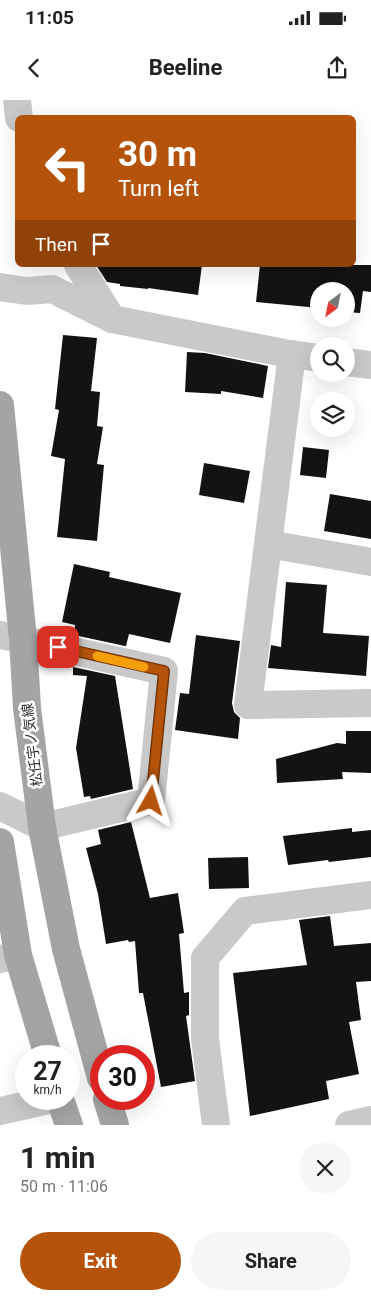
<!DOCTYPE html>
<html lang="en">
<head>
<meta charset="utf-8">
<style>
  :root { --surface:#fff; --page:#f6f6f6; --text:#222; --muted:#767676; --accent:#b45309 }
  body { margin:0; font-family:Roboto,"Noto Sans JP",sans-serif; background:var(--page); color:var(--text); height:100vh; display:flex; flex-direction:column; font-size:19px; white-space:nowrap }
  * { box-sizing:border-box; margin:0 }
  p { font-size:16px; color:var(--muted) }
  .icon { flex:none; width:28px; height:28px; fill:none; stroke:currentColor; stroke-width:2; stroke-linecap:round; stroke-linejoin:round }
  .map { position:relative; height:1025px; overflow:hidden }
  .panel { display:flex; flex-direction:column; background:var(--surface); flex:1 }
  .panel>* { flex:none }
  .top-card { position:absolute; left:15px; top:15px; width:341px; height:152px; border-radius:8px; box-shadow:0 5px 20px #0002; background:#b45309; color:#fff; overflow:hidden }
  .needle { width:32px; rotate:212deg }
  .controls { position:absolute; left:310px; top:182px; display:grid; gap:10px }
  .controls a { display:grid; place-items:center; width:45px; height:45px; border-radius:50%; background:var(--surface); box-shadow:0 5px 20px #0002; font-size:25px }
  .speed { position:absolute; left:15px; top:945px; display:flex; gap:10px; font-size:25px; font-weight:700; text-align:center }
  .speed>* { display:grid; place-content:center; width:65px; height:65px; border-radius:50%; background:var(--surface); box-shadow:0 5px 20px #0002; line-height:1 }
  .speed small { font-size:12px; font-weight:400 }
  .speed .limit { border:8px solid #d22; background:#fff; color:#111 }
  .pin { position:absolute; display:grid; place-items:center; width:42px; height:42px; color:#fff; margin:-21px; border-radius:10px; box-shadow:0 2px 8px #0006 }
  .me { position:absolute; width:55px; margin:-28px; rotate:6deg; stroke-linejoin:round; filter:drop-shadow(0 0 4px #0008) }
  .turn { display:flex; align-items:center; gap:18px; height:105px; padding:0 20px; font-size:22px }
  .turn .icon { width:65px; height:65px; stroke-width:2.5 }
  .turn b { display:block; font-size:35px; line-height:42px }
  .then { display:flex; align-items:center; height:48px; padding:0 20px; background:#0003; gap:10px; font-size:19px }
  .round { display:grid; place-items:center; flex:none; width:52px; height:52px; border-radius:26px; background:var(--page) }
  .overview { display:flex; align-items:center; justify-content:space-between; height:85px; padding:0 20px }
  h1 { font-size:30px; font-weight:700; line-height:38px }
  .button { display:flex; gap:10px; margin-top:auto; padding:10px 20px }
  .button a { flex:1; height:58px; border-radius:30px; background:var(--accent); color:#fff; font-size:20px; font-weight:700; line-height:58px; text-align:center }
  .button a+a { background:var(--page); color:var(--text) }
  .status { display:flex; justify-content:space-between; align-items:center; height:35px; padding:0 25px; background:var(--surface); direction:ltr }
  .status svg { height:14px; fill:currentColor }
  header { display:flex; justify-content:space-between; align-items:center; height:65px; padding:0 20px; background:var(--surface); font-size:22px; font-weight:700 }
  .map>svg:first-child { display:block }
  .building { fill:#131313 }
  .lines { fill:none; stroke-linecap:round; stroke-linejoin:round }
  .minor { stroke:#c9c9c9; stroke-width:28 }
  .major { stroke:#a4a4a4; stroke-width:28 }
  .route-casing { stroke:#753606; stroke-width:12 }
  .route { stroke:#b45309; stroke-width:9 }
  .slow { stroke:#f59e0b; stroke-width:9 }
  .labels { text-anchor:middle; dominant-baseline:central; stroke-width:5; stroke-linejoin:round; paint-order:stroke }
  .street-label { font-size:14px; fill:#2c2c2c; stroke:#fff }
</style>
</head>
<body>
<div class="status"><b>11:05</b><svg viewBox="0 0 49 12"><path d="M0 12V9h3v3zM5 12V6h3v6zM10 12V3h3v9zM15 12V0h3v12zM26 1h20v11H26zM47 4h2v5h-2z"/></svg></div>
<header><svg class="icon" aria-label="back" viewBox="0 0 24 24"><path d="M15 5l-7 7 7 7"/></svg>Beeline<svg class="icon" aria-label="share" viewBox="0 0 24 24"><path d="M12 15V3M7 8l5-5 5 5M5 13v7h14v-7"/></svg></header>
<div class="map">
<svg width="371" height="1025" viewBox="0 0 371 1025">
  <rect width="100%" height="100%" fill="#fff"/>
  <g class="building">
    <polygon points="96,165 202,165 198,195 148,188 148,189 120,186 120,184 107,182"/>
    <polygon points="260,165 371,165 371,192 363,191 360,213 346,212 346,191 319,191 319,208 256,202"/>
    <polygon points="63,235 97,238 91,291 100,292 97,326 103,327 97,364 104,365 97,441 57,437 65,359 51,356 59,310 55,309"/>
    <polygon points="187,252 205,253 268,266 263,298 221,291 221,294 185,292"/>
    <polygon points="303,347 329,350 326,378 300,375"/>
    <polygon points="204,363 250,371 244,403 199,395"/>
    <polygon points="330,394 371,401 371,439 324,431"/>
    <polygon points="74,464 110,472 109,477 181,493 170,543 129,534 126,546 125,546 74,535 75,525 62,522"/>
    <polygon points="286,482 327,485 323,533 369,536 366,576 268,568 271,545 281,547"/>
    <polygon points="196,535 240,541 232,603 234,612 240,618 238,639 175,630 180,593 189,594"/>
    <polygon points="73,567 115,576 133,689 91,699 90,696 84,697 76,648 87,576 73,575"/>
    <polygon points="346,631 371,631 371,673 342,672 343,679 277,683 276,659 337,643 346,644"/>
    <polygon points="131,722 150,798 178,793 184,833 179,834 184,893 189,892 189,915 186,916 195,981 161,987 143,893 139,893 135,841 129,842 128,840 106,844 98,794 86,748 101,744 98,730"/>
    <polygon points="352,728 352,732 371,730 371,757 329,762 328,760 288,765 283,736"/>
    <polygon points="248,757 249,788 209,789 208,758"/>
    <polygon points="330,816 334,846 371,843 371,881 356,882 361,920 349,922 359,974 326,981 329,999 250,1016 233,873 307,865 299,820"/>
  </g>
  <g class="lines">
    <g class="minor">
      <polyline points="17,0 19,18"/>
      <polyline points="78,165 112,219 284,253 319,258"/>
      <polyline points="0,187 27,191 52,189 112,219"/>
      <polyline points="292,254 268,444 371,462"/>
      <polyline points="346,262 371,265"/>
      <polyline points="268,444 248,605 371,603"/>
      <polyline points="0,535 164,571 151,701 42,727 0,706"/>
      <polyline points="0,859 18,855"/>
      <polyline points="0,1011 53,999"/>
      <polyline points="216,1025 205,939 205,858 245,811 371,795"/>
      <polyline points="349,1025 371,1020"/>
    </g>
    <g class="major">
      <polyline points="0,305 23,539 27,608 42,727 66,849 101,978"/>
      <polyline points="0,742 18,855 48,956"/>
      <polyline points="60,999 69,1025"/>
      <polyline points="107,999 115,1025"/>
    </g>
  </g>
  <g class="lines">
    <g class="route-casing">
      <polyline id="route" points="58,547 164,571 151,701"/>
    </g>
    <use href="#route" class="route"/>
    <polyline class="slow" points="97,556 144,567"/>
  </g>
  <g class="labels">
    <g class="street-label">
      <text transform="translate(32 645) rotate(-97)">松任宇ノ気線</text>
    </g>
  </g>
</svg>
<div class="controls">
<a><svg class="needle" viewBox="-14 -14 28 28"><path d="M0-13l5 13h-10z" fill="#e53935"/><path d="M0 13l5-13h-10z" fill="#767676"/></svg></a>
<a><svg class="icon" aria-label="search" viewBox="0 0 24 24"><circle cx="10" cy="10" r="6"/><path d="M15 15l6 6"/></svg></a>
<a><svg class="icon" aria-label="layers" viewBox="0 0 24 24"><path d="M12 4l9 5-9 5-9-5zM3 14l9 5 9-5"/></svg></a>
</div>
<div class="speed"><div>27<small>km/h</small></div><div class="limit">30</div></div>
<div class="pin" style="left:58px;top:547px;background:#d93025"><svg class="icon" aria-label="arrive" viewBox="0 0 24 24"><path d="M6 21V4h12l-3 4 3 4H6"/></svg></div>
<svg class="me" style="left:151px;top:701px" viewBox="-20 -20 40 40"><path d="M0-17L14 15 0 8-14 15z" fill="#b45309" stroke="#fff" stroke-width="4"/></svg>
<div class="top-card">
<div class="turn"><svg class="icon" aria-label="left" viewBox="0 0 24 24"><path d="M17 20v-9H6M10 6l-5 5 5 5"/></svg><div><b>30 m</b>Turn left</div></div>
<div class="then">Then<svg class="icon" aria-label="arrive" viewBox="0 0 24 24"><path d="M6 21V4h12l-3 4 3 4H6"/></svg></div>
</div>
</div>
<section class="panel">
<div class="overview"><div><h1>1 min</h1><p>50 m · 11:06</p></div><a class="round"><svg class="icon" aria-label="close" viewBox="0 0 24 24"><path d="M6 6l12 12M18 6L6 18"/></svg></a></div>
<div class="button"><a>Exit</a><a>Share</a></div>
</section>
</body>
</html>
